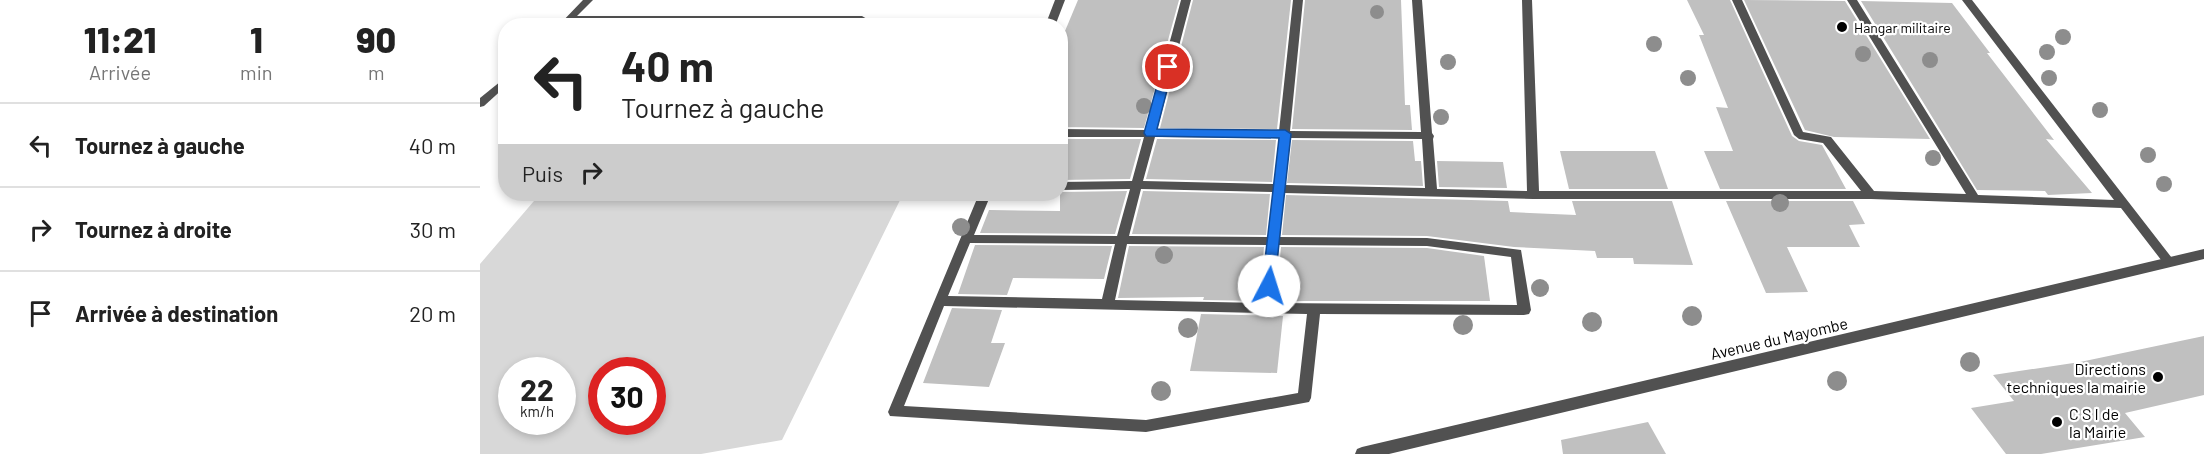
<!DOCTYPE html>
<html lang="fr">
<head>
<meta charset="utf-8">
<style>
  :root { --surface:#fff; --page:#f2f2f2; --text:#222; --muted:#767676; --line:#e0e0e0 }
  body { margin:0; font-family:Barlow,sans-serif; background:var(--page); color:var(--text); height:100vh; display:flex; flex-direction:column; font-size:22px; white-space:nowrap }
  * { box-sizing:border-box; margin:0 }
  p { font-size:20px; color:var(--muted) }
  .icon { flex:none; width:33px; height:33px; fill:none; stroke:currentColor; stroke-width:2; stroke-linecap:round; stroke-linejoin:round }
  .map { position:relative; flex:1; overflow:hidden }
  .drawer { display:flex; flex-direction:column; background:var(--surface); width:480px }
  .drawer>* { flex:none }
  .hud { position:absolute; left:18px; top:18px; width:570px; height:183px; border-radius:24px; box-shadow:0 3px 9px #0003; background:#fff; color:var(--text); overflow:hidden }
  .speed { position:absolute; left:18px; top:357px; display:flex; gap:12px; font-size:30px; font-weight:700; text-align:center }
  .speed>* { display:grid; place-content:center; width:78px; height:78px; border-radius:50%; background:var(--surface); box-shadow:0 3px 9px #0003; line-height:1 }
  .speed small { font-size:15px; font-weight:400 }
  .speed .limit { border:9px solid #d22; background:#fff; color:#111 }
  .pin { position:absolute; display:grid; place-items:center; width:51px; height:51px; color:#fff; margin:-26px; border:3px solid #fff; border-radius:50%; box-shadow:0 2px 6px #0007 }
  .me { position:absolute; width:66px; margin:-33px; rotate:5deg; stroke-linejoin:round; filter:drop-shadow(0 0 4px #0008) }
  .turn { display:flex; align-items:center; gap:21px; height:126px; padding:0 24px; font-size:27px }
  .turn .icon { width:78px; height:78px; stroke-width:2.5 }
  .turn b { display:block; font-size:42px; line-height:51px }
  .then { display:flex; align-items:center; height:57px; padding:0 24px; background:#0003; gap:12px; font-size:22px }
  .eta { display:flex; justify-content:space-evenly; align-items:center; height:102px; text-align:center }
  .eta b { font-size:36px; font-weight:800; line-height:42px }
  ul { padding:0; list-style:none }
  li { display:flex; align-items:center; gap:18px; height:84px; padding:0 24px; border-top:2px solid var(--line) }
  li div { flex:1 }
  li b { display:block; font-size:22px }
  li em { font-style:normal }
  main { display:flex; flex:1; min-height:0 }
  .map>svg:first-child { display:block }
  .green { fill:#d8d8d8; fill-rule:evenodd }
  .building { fill:#c0c0c0 }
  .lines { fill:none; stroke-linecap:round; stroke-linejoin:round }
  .minor { fill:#515151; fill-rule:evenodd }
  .tertiary { fill:#515151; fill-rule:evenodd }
  .tree { fill:#8d8d8d }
  .route { fill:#1a73e8; stroke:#114b97; stroke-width:1.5 }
  .poi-dot { fill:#000; stroke:#fff; stroke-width:2 }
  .labels { text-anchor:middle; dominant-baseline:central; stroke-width:4.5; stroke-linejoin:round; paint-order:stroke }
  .far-poi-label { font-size:14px; fill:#000; stroke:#fff; text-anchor:start }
  .street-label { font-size:16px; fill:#000; stroke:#fff }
  .poi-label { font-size:16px; fill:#000; stroke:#fff; text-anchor:end }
</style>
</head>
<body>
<main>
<section class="drawer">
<div class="eta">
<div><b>11:21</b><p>Arrivée</p></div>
<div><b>1</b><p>min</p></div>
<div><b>90</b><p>m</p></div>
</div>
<ul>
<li><svg class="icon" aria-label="left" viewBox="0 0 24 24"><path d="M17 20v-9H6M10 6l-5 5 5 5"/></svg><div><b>Tournez à gauche</b></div><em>40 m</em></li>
<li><svg class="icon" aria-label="right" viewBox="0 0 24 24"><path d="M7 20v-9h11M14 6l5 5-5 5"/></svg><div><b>Tournez à droite</b></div><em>30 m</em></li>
<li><svg class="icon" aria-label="arrive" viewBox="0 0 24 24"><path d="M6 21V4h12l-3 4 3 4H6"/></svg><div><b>Arrivée à destination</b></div><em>20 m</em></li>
</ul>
</section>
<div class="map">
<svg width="1724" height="454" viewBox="0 0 1724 454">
  <rect width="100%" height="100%" fill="#fff"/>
  <path class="green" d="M 60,194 L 423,194 L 302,440 L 221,454 L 0,454 L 0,264 ZM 32,370 L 82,370 L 82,422 L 32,422 ZM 122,370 L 172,370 L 172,422 L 122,422 Z"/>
  <g class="building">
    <polygon points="598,0 699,0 664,128 580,127 580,43"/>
    <polygon points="713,0 811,0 797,129 680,128"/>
    <polygon points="825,0 921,0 925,105 930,105 932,130 812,129"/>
    <polygon points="1207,0 1250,0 1312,136 1319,141 1342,145 1366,189 1240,189 1224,151 1253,151 1236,107 1248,108 1219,35 1224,35"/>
    <polygon points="1264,0 1365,1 1450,139 1354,137 1325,130"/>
    <polygon points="1381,1 1472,3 1510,53 1507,53 1574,140 1566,139 1612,193 1568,195 1565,191 1497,190"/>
    <polygon points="580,139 661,139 650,179 580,180"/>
    <polygon points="677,139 796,140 792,182 666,179"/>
    <polygon points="812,140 933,141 935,161 941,161 943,186 807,183"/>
    <polygon points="1080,151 1175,151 1188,189 1089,189"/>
    <polygon points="957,161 1023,162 1027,188 959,187"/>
    <polygon points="647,191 635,234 500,233 509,210 580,211 580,192"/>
    <polygon points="663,191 790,194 786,235 652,234"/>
    <polygon points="806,195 1028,201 1030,212 1096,215 1092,201 1192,201 1213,265 1154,264 1153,258 1117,258 1115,251 1034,247 947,236 802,235"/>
    <polygon points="1246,201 1373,201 1385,224 1369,225 1380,247 1307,247 1328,292 1286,293"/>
    <polygon points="495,245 632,246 624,279 533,278 527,295 478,294"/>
    <polygon points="649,246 784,247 779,301 723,300 724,297 638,298"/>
    <polygon points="801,247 947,248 1004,256 1010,301 796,301"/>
    <polygon points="472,308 522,310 511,343 525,343 509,387 443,383"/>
    <polygon points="721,314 803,316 797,373 710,371"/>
    <polygon points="1724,336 1724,395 1645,413 1665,437 1561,454 1526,454 1491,408 1534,401 1513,375 1600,362"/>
    <polygon points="1168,422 1186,454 1083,454 1081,440"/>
  </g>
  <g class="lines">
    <g class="minor">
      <polygon points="103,0 113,0 97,16 382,16 387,19 382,22 92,22 88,26 78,26"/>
      <polygon points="575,0 585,0 575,26 565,26"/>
      <path d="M 701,0 L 711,0 L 677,130 L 799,131 L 813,0 L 823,0 L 810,131 L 941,132 L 932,0 L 942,0 L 952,133 L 954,136 L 953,139 L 957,189 L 1047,191 L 1042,0 L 1052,0 L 1059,191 L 1381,191 L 1343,143 L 1319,139 L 1314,135 L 1252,0 L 1262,0 L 1323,132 L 1351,137 L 1394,191 L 1486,194 L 1367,0 L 1377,0 L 1498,195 L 1634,200 L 1482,0 L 1492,0 L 1695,262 L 1693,265 L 1685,265 L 1641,208 L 1391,199 L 1053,199 L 804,193 L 800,237 L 947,238 L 1041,250 L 1051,310 L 1049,314 L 1044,315 L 840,314 L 831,398 L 829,402 L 666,432 L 410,416 L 408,412 L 499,194 L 511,194 L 494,235 L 637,236 L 650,189 L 580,190 L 580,182 L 652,181 L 664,137 L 580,137 L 580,129 L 666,130 ZM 675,137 L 799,138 L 794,184 L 663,181 ZM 810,138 L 942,139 L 945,188 L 805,185 ZM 661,189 L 793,192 L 788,237 L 649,236 ZM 490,243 L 635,244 L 622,299 L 468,296 ZM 647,244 L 787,245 L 781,303 L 635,300 ZM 799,245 L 947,246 L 1031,257 L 1037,305 L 794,303 ZM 464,306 L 827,314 L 818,393 L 666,420 L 424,406 Z"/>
      <polygon points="26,77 26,86 4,106 0,107 0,98"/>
    </g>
    <polygon class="tertiary" points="1724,249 1724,259 909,454 875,454 877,449 882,447"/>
  </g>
  <g class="tree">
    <circle cx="897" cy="12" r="7"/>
    <circle cx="1583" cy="37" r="8"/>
    <circle cx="1174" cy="44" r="8"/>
    <circle cx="1567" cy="52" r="8"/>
    <circle cx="1383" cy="54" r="8"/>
    <circle cx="1450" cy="60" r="8"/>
    <circle cx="968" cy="62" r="8"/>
    <circle cx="1208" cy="78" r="8"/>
    <circle cx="1569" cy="78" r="8"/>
    <circle cx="664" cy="106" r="8"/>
    <circle cx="1620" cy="110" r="8"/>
    <circle cx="961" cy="117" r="8"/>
    <circle cx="1668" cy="155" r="8"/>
    <circle cx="1453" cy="158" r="8"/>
    <circle cx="1684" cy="184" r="8"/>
    <circle cx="1300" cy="203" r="9"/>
    <circle cx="481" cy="227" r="9"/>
    <circle cx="684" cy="255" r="9"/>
    <circle cx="1060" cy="288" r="9"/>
    <circle cx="1212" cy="316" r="10"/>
    <circle cx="1112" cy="322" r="10"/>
    <circle cx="983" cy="325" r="10"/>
    <circle cx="708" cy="328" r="10"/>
    <circle cx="1490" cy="362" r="10"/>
    <circle cx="1357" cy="381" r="10"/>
    <circle cx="681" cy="391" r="10"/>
  </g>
  <polygon class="route" points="688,63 693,67 677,129 805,130 811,134 794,289 784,289 782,286 799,138 666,136 664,133 682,67"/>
  <g class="poi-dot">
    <circle cx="1362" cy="27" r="6"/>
    <circle cx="1678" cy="377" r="6"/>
    <circle cx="1577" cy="422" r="6"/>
  </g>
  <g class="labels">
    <g class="far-poi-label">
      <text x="1374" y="27">Hangar militaire</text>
    </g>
    <g class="street-label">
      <text transform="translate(1299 338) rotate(-13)">Avenue du Mayombe</text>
    </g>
    <g class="poi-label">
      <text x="1666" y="368">Directions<tspan x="1666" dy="18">techniques la mairie</tspan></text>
      <text x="1589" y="413" text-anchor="start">C S I de<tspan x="1589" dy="18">la Mairie</tspan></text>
    </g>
  </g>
</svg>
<div class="speed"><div>22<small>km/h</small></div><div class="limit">30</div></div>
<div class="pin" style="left:688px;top:67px;background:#d93025"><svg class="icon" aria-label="arrive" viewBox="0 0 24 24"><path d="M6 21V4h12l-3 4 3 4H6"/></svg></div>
<svg class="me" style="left:789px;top:286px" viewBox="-20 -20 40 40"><circle r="19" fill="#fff"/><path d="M0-13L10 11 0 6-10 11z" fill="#1a73e8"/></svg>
<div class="hud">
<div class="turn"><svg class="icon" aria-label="left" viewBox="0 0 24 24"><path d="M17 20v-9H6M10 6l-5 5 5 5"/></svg><div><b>40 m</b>Tournez à gauche</div></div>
<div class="then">Puis<svg class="icon" aria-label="right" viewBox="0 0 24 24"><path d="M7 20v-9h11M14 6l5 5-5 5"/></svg></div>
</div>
</div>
</main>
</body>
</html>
